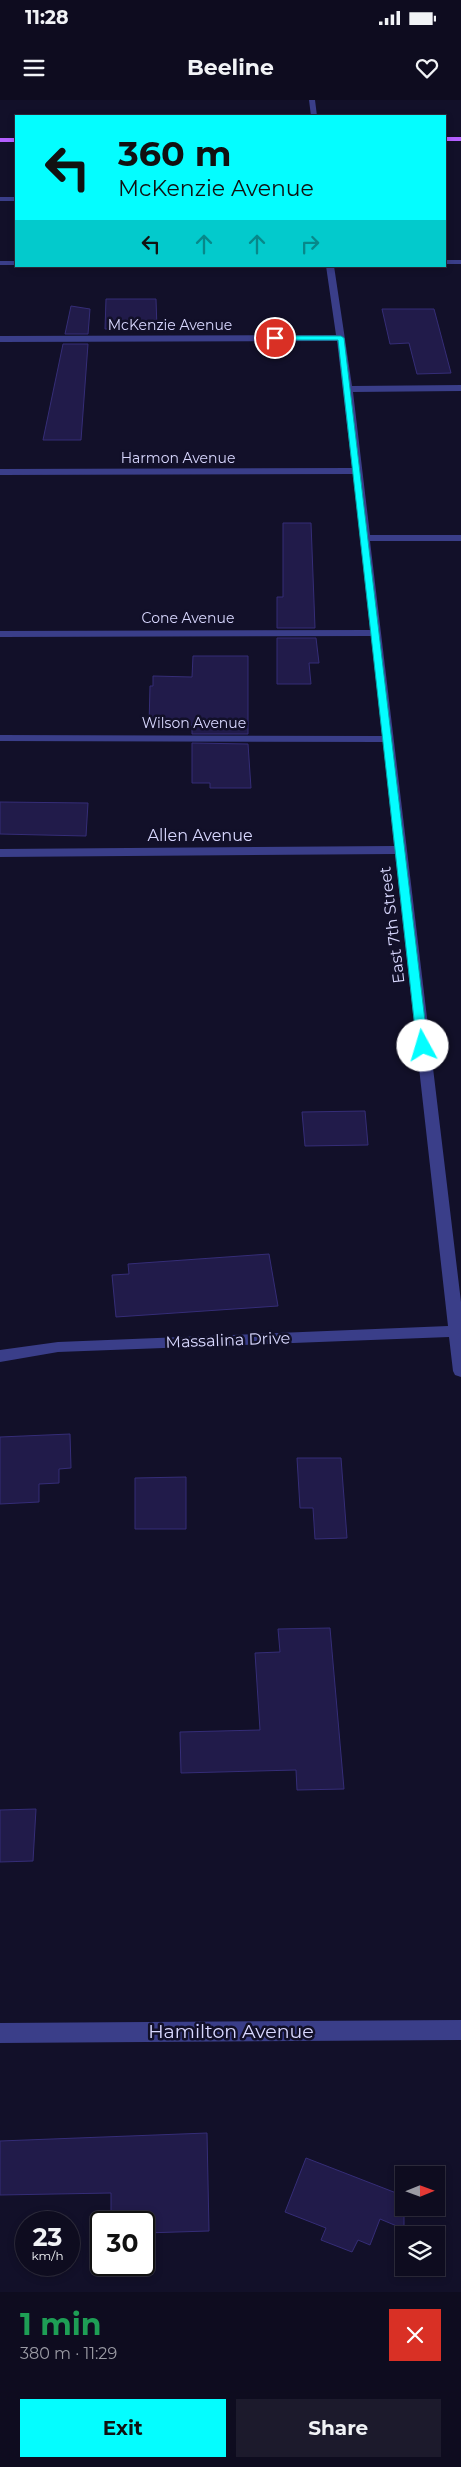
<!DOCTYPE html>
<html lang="en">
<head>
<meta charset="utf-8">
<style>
  :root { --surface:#0e0c1f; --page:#1c1a2c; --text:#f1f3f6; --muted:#9b9ba4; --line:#2e2c3d; --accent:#04fdff }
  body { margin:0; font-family:Montserrat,sans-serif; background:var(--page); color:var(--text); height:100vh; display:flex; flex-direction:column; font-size:19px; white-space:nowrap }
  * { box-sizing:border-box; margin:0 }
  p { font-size:16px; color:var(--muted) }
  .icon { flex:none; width:28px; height:28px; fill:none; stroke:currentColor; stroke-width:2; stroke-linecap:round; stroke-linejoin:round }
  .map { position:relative; height:2192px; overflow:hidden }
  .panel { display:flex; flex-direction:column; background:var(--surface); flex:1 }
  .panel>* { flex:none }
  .hud { position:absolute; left:15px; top:15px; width:431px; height:152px; border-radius:0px; box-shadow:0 2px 8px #0003,0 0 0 1px var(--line); background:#04fdff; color:#111; overflow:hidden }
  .needle { width:32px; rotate:89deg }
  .fabs { position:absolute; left:395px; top:2066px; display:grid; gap:10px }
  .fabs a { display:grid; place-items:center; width:50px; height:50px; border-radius:0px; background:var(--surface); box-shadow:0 2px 8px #0003,0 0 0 1px var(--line); font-size:25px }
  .speed { position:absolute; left:15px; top:2111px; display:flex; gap:10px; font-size:25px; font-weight:700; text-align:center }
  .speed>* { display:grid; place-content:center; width:65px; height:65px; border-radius:50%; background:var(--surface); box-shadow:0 2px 8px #0003,0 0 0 1px var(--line); line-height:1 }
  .speed small { font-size:12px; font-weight:400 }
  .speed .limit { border:2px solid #111; border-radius:8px; background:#fff; color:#111 }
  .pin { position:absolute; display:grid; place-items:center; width:42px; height:42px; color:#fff; margin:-21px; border:2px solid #fff; border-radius:50%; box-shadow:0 1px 5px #0007 }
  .me { position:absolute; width:55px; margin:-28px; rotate:354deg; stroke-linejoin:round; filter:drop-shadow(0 0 4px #0008) }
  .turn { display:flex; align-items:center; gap:18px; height:105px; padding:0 20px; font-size:22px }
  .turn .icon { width:65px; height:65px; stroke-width:2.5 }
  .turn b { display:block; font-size:35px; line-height:42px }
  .lanes { display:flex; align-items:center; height:48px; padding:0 20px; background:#0003; justify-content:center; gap:25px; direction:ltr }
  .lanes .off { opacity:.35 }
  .round { display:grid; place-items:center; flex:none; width:52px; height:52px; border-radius:0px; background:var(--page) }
  .head { display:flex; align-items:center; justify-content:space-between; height:85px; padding:0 20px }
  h1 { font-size:30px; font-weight:700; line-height:38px; color:#1e9e55 }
  .button { display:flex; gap:10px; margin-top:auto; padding:10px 20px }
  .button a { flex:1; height:58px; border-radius:0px; background:var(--accent); color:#111; font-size:20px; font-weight:700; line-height:58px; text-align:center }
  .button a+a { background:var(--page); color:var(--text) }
  .status { display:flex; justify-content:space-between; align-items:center; height:35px; padding:0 25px; background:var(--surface); direction:ltr }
  .status svg { height:14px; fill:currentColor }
  header { display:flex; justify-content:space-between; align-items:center; height:65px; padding:0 20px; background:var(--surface); font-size:22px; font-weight:700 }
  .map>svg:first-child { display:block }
  .building { fill:#211b4a; stroke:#352d77 }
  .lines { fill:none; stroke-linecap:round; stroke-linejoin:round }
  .minor { fill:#3a3e89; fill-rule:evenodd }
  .major { fill:#b45fff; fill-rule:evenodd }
  .route { fill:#04fdff; stroke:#03a4a6 }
  .labels { text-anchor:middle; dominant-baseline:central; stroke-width:5; stroke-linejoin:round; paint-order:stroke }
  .far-street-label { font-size:14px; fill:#d9d8ff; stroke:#121029 }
  .street-label { font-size:16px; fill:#d9d8ff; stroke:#121029 }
  .near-street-label { font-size:19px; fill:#d9d8ff; stroke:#121029 }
</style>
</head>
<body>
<div class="status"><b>11:28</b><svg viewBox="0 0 49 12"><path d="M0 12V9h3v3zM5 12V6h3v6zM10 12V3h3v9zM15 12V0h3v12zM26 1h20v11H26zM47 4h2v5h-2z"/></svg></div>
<header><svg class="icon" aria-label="menu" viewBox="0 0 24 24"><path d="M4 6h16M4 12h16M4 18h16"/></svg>Beeline<svg class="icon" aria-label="heart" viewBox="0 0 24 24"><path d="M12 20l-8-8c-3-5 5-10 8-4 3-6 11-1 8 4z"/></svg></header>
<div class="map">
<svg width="461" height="2192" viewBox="0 0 461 2192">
  <rect width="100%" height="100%" fill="#121029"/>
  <g class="building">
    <polygon points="106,199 156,199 157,229 105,229"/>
    <polygon points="71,206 90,209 88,234 65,234"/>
    <polygon points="382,209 434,209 451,273 417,274 409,243 390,244"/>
    <polygon points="63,244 88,244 81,340 43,340"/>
    <polygon points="283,423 311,423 315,528 277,528 277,497 283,497"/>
    <polygon points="277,538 316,538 319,563 309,563 311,584 277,584"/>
    <polygon points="193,556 248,556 248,634 192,634 192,625 149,625 150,586 153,586 153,576 192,577"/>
    <polygon points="192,643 248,644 251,688 210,688 210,683 192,683"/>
    <polygon points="0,702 88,703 86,736 0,734"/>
    <polygon points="365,1011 368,1045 305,1046 302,1012"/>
    <polygon points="269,1154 278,1206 116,1217 112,1175 129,1174 128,1164"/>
    <polygon points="70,1334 71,1368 59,1369 59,1383 39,1384 39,1402 0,1404 0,1337"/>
    <polygon points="297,1358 341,1358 347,1438 315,1439 313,1408 300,1408"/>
    <polygon points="186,1377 186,1429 135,1429 135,1378"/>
    <polygon points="330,1528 344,1689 297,1690 296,1670 181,1673 180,1632 260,1630 255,1553 280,1552 278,1529"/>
    <polygon points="36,1709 33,1761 0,1762 0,1710"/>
    <polygon points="207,2033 209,2131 144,2133 144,2122 111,2122 111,2093 0,2095 0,2041"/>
    <polygon points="306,2058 404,2096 404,2129 380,2119 370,2145 358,2140 352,2152 321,2140 326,2128 285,2112"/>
  </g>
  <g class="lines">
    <g class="minor">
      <polygon points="309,0 315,0 317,16 311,16"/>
      <rect x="0" y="97" width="16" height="4"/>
      <rect x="445" y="160" width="16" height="4"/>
      <rect x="0" y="161" width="16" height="4"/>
      <polygon points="326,166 334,166 352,286 461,285 461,291 353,292 370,435 461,435 461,441 370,441 461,1202 461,1277 455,1275 453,1271 449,1237 58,1252 0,1262 0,1250 58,1242 448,1226 395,754 0,757 0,749 394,746 383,642 0,641 0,635 382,636 371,536 0,537 0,531 370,530 353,374 0,375 0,369 352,368 337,241 0,242 0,236 336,235"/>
      <polygon points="461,1920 461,1940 0,1943 0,1923"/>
    </g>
    <g class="major">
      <rect x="445" y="37" width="16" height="4"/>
      <rect x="0" y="38" width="16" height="4"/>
    </g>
  </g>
  <polygon class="route" points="341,236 344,238 428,946 423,950 417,946 338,240 275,240 272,238 275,236"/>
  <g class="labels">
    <g class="far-street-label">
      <text x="170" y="225">McKenzie Avenue</text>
      <text x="178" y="358">Harmon Avenue</text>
      <text x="188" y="518">Cone Avenue</text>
      <text x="194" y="623">Wilson Avenue</text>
    </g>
    <g class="street-label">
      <text x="200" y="735">Allen Avenue</text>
      <text transform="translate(392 825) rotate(-97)">East 7th Street</text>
      <text transform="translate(228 1240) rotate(-2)">Massalina Drive</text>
    </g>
    <g class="near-street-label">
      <text x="231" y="1931">Hamilton Avenue</text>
    </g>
  </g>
</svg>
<div class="fabs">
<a><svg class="needle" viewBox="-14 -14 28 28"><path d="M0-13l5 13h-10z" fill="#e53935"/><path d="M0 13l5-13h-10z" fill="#9b9ba4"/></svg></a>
<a><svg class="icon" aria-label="layers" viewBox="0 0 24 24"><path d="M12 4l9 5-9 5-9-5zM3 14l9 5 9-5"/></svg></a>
</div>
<div class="speed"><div>23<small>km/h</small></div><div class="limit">30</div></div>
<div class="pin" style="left:275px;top:238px;background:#d93025"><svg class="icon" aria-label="arrive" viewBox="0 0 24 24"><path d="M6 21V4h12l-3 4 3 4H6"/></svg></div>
<svg class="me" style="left:423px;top:946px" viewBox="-20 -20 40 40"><circle r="19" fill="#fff"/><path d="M0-13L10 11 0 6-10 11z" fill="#04fdff"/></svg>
<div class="hud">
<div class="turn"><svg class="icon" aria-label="left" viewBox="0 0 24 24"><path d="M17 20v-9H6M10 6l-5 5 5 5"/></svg><div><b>360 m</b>McKenzie Avenue</div></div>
<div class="lanes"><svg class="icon" aria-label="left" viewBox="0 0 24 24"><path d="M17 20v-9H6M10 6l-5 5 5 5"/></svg><svg class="icon off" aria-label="ahead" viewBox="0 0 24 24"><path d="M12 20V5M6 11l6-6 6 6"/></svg><svg class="icon off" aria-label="ahead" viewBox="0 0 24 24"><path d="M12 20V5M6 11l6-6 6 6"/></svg><svg class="icon off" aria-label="right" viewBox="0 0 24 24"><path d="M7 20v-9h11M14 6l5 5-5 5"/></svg></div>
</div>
</div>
<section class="panel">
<div class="head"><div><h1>1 min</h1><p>380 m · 11:29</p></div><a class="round" style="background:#d93025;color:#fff"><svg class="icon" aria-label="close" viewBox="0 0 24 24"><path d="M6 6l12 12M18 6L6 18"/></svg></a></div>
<div class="button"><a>Exit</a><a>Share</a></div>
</section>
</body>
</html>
